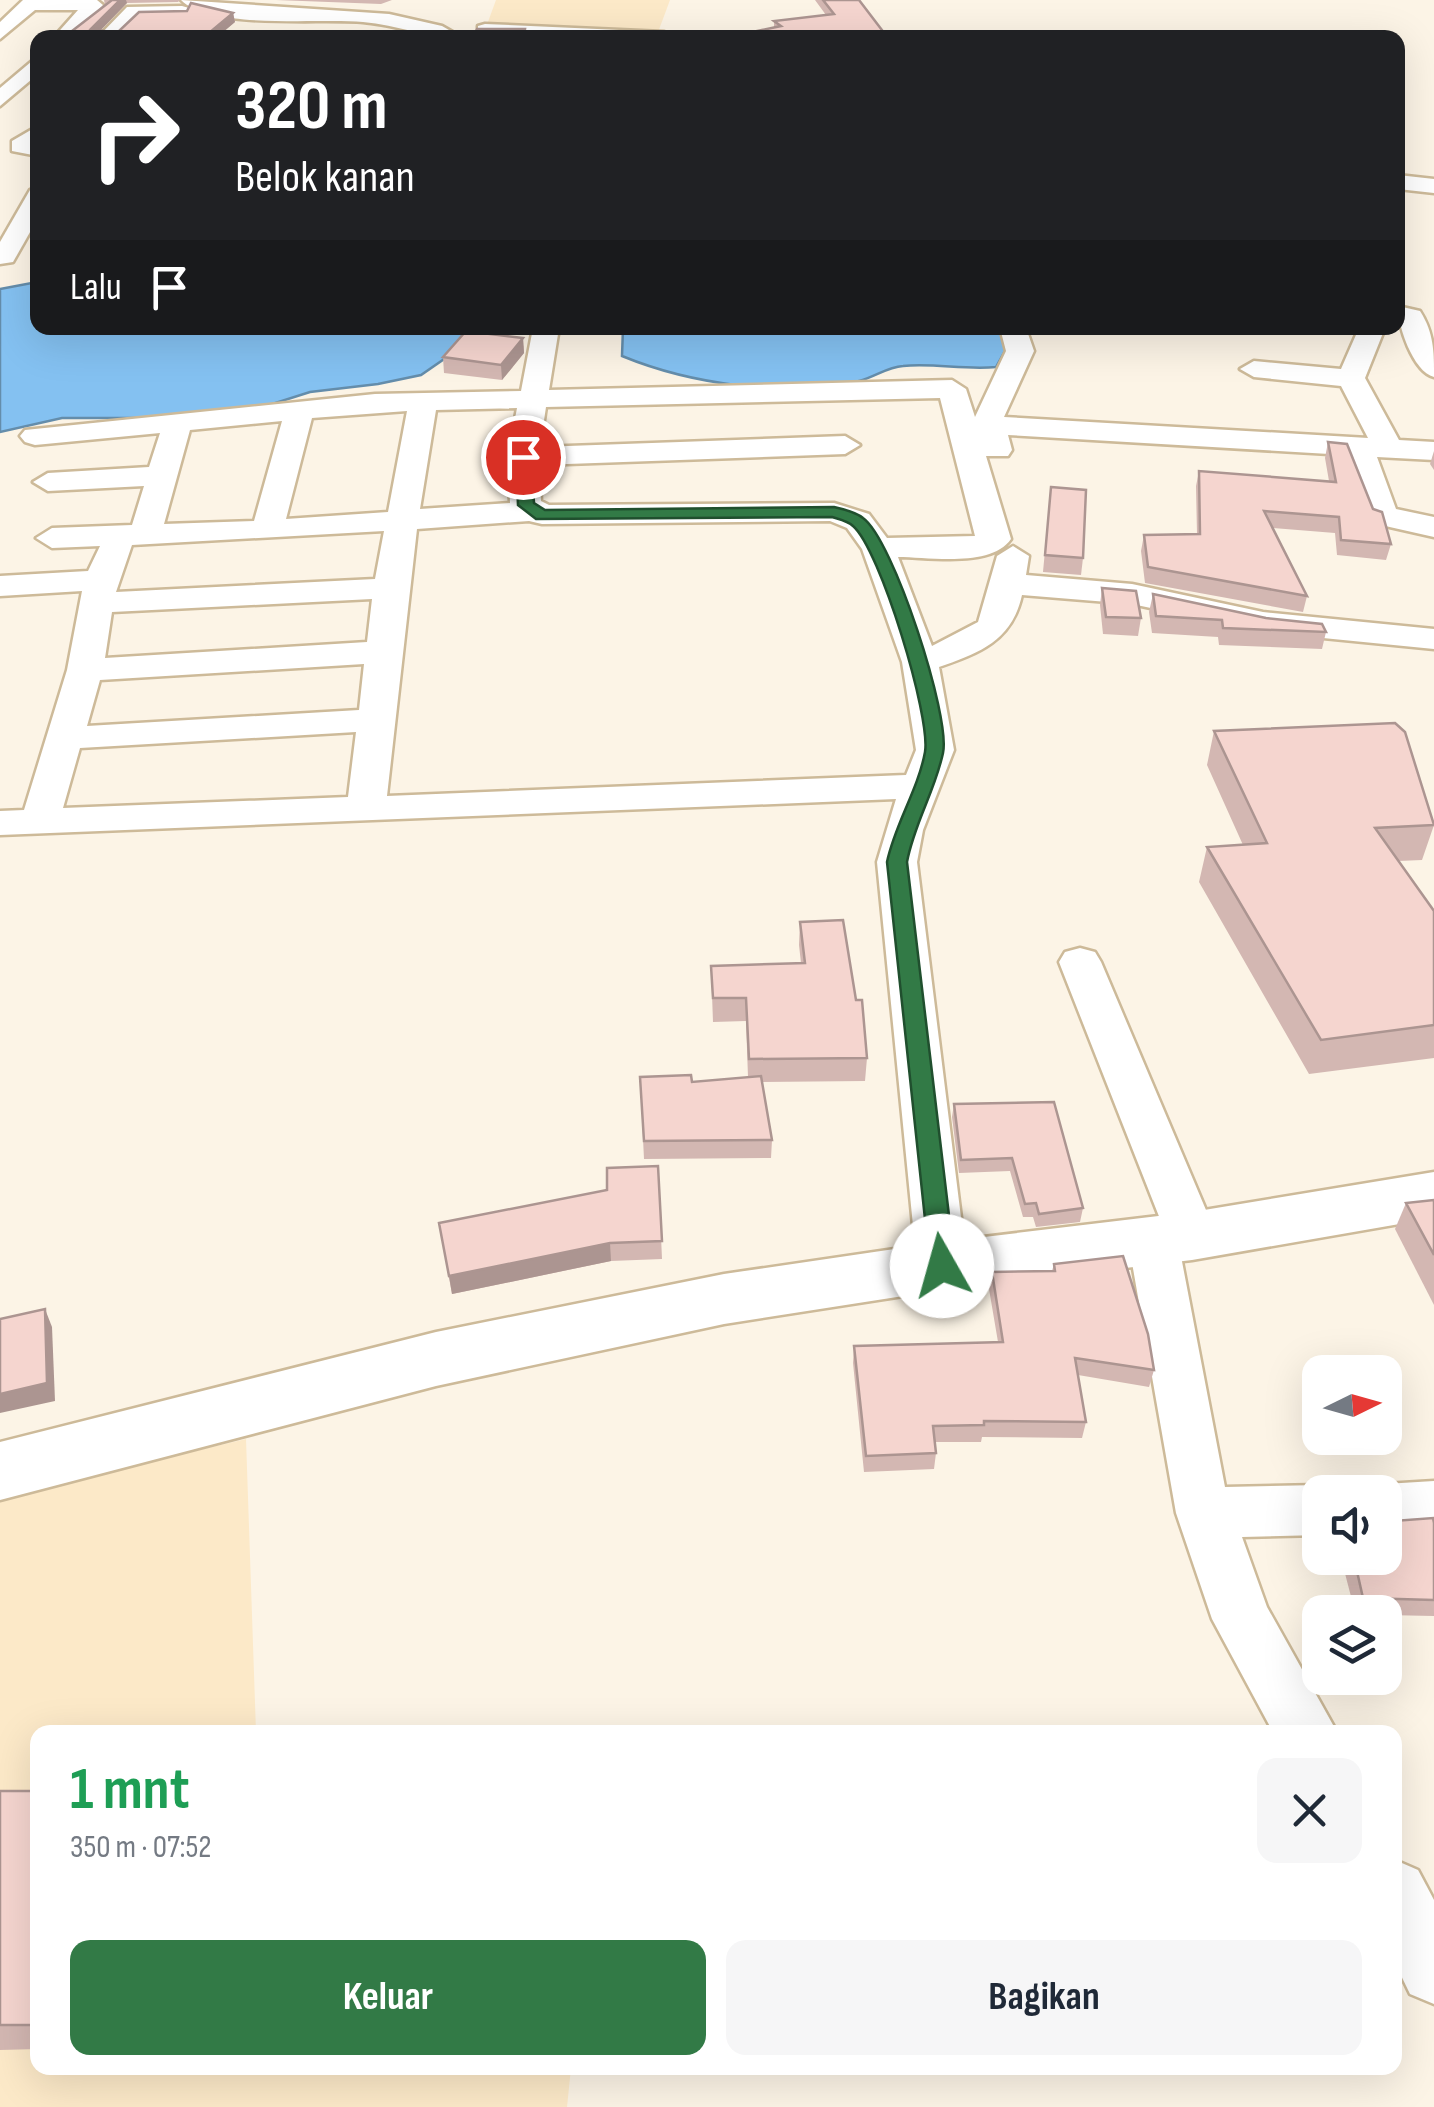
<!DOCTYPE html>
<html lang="id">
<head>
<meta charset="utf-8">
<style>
  :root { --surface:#fff; --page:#f6f6f7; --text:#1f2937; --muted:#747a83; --accent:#327a46 }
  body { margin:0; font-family:"Sofia Sans Condensed",sans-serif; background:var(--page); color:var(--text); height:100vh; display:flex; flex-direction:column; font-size:38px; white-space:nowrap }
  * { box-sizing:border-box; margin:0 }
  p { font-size:32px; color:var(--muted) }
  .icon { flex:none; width:55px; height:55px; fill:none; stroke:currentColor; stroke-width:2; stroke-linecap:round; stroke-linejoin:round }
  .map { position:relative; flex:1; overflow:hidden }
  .drawer { position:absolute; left:30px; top:1725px; width:1372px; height:350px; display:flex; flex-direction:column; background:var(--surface); border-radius:20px; box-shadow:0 10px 40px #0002 }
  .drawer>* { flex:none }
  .guide { position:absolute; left:30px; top:30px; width:1375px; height:305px; border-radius:20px; box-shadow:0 10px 40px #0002; background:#202124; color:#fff; overflow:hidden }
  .needle { width:65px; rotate:85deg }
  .buttons { position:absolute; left:1302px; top:1355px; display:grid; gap:20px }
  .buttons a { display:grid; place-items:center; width:100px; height:100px; border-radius:20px; background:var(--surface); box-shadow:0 10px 40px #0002; font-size:50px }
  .pin { position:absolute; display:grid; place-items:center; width:85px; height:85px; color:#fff; margin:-42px; border:5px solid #fff; border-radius:50%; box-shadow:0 2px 10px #0007 }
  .me { position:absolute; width:110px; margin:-55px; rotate:353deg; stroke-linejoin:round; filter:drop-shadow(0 0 8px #0008) }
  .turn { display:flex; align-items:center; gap:35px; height:210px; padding:0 40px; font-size:45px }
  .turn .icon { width:130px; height:130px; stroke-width:2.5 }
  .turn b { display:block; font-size:70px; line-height:85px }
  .then { display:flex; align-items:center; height:95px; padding:0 40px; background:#0003; gap:20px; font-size:38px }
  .round { display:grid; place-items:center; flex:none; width:105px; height:105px; border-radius:20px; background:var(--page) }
  .summary { display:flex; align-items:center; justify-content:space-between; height:170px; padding:0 40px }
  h1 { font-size:60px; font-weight:700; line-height:75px; color:#1e9e55 }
  .cta { display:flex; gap:20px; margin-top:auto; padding:20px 40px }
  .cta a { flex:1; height:115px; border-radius:20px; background:var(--accent); color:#fff; font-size:40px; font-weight:700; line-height:115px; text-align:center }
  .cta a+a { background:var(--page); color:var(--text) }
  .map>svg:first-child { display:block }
  .built { fill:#fce9c8 }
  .water { fill:#84c1f1; stroke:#648dab; stroke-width:2.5 }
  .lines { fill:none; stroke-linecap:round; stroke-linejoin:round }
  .minor-casing { stroke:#cdba99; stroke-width:5 }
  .major-casing { stroke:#cdba99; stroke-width:5 }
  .minor { fill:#fff; fill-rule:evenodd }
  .major { fill:#fff; fill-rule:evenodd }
  .wall { fill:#d3b7b2 }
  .shaded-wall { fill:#ac9591 }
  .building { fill:#f5d5cf; stroke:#ac9591; stroke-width:2.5 }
  .route { fill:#327a46; stroke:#204f2e; stroke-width:2.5 }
</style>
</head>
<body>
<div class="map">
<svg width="1434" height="2107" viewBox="0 0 1434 2107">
  <rect width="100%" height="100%" fill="#fcf4e6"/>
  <g class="built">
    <polygon points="496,0 670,0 657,35 485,30"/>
    <polygon points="246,1439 256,1732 38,1732 38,2068 571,2068 567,2107 0,2107 0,1497"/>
  </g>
  <g class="water">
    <polygon points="37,282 38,328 479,328 476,337 421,375 378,384 310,392 266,406 152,418 62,418 0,432 0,289"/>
    <path d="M 623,328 L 1000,328 L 1006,349 L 996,367 C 965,370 934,363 903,366 C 887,367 875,377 859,381 C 786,398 690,384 622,356 Z"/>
  </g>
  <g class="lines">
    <g class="minor-casing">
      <g id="minor">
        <polygon points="23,0 97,0 103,5 74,38 53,38 78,10 35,10 0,39 0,22"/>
        <path d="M 181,0 L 389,14 L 442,26 L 463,38 C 429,38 397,25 363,22 C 320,18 211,30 181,0 Z"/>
        <polygon points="182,6 189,8 189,16 139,17 119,38 97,38 127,7"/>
        <polygon points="485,24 664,32 674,38 478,34 478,26"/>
        <polygon points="38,56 38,74 0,106 0,88"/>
        <polygon points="36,127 38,156 12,151 12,141"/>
        <polygon points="1398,175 1434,179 1434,193 1398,189"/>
        <polygon points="38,188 38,218 13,262 0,264 0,242 30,190"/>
        <path d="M 1398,306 L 1420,311 C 1434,333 1434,352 1434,377 C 1413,372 1397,324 1398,306 Z"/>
        <path d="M 533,328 L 559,328 L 549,390 L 952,380 L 966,389 L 975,417 L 1006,351 L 1000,328 L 1026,328 L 1034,351 L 1004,417 L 1368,438 L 1341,386 L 1254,377 L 1240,369 L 1254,361 L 1341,369 L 1359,328 L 1379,328 L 1383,333 L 1365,378 L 1399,440 L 1434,442 L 1434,460 L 1377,457 L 1396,509 L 1434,517 L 1434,537 L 1372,523 L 1346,455 L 1008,435 L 1012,450 L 1008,456 L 986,456 L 1011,539 C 991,568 929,557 898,557 L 932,646 L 978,622 L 997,556 L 1013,546 L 1029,556 L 1026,575 L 1132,584 L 1263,612 L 1434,629 L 1434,649 L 1263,632 L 1132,604 L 1022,595 C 1012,641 979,653 939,667 L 954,750 L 923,830 L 917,862 L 967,1266 L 960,1280 L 942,1286 L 924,1280 L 917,1266 L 877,862 L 896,799 L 0,835 L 0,811 L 24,810 L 67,670 L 82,591 L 0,596 L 0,576 L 88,571 L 100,546 L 52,548 L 36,538 L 52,528 L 132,525 L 144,486 L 48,491 L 33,482 L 48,473 L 149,467 L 160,433 L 35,445 L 25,442 L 20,436 L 25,430 L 375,394 L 521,391 ZM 940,398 L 975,536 L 887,538 L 869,514 L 834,503 L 549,505 L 541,501 L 539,465 L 845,454 L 860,445 L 845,436 L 540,447 L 546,407 ZM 517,408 L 508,457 L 510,503 L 420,509 L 436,410 ZM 407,411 L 388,512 L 286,519 L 312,418 ZM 282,421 L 254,521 L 164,524 L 190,430 ZM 529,521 L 542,524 L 830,521 L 847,528 L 862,549 L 902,662 L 916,750 L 906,775 L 387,796 L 417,529 ZM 384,531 L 375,579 L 116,592 L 132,545 ZM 372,599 L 367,642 L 105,658 L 112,612 ZM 364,664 L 359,710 L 87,726 L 100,680 ZM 356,732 L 348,797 L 63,808 L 80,748 Z"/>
        <polygon points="1080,948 1095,952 1101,962 1217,1236 1210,1250 1192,1255 1180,1251 1225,1487 1320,1485 1340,1492 1320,1492 1320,1535 1242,1537 1267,1607 1337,1732 1273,1732 1212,1619 1176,1513 1128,1240 1135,1226 1153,1221 1162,1224 1059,962 1065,952"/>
        <polygon points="1434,1481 1434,1531 1385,1534 1385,1492 1365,1491 1385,1484"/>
        <polygon points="1395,1860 1418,1870 1434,1900 1434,2004 1410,1994 1395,1963"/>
      </g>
    </g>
    <g class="major-casing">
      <polygon id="major" points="1434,1172 1434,1218 1192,1260 942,1290 724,1324 436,1386 0,1500 0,1442 436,1332 724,1274 942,1242 1192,1212"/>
    </g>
    <use href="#minor" class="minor"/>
    <use href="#major" class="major"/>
  </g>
  <g class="wall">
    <polygon points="104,0 180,0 178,2 127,3 101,30 117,33 139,12 187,11 191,3 233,13 235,22 216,38 63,38 105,5"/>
    <polygon points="276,0 392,0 381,4"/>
    <polygon points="815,0 859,0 888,38 774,28 774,21 826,15"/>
    <polygon points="523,338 524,353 502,380 444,373 443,357"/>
    <polygon points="1328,442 1373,509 1391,544 1386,560 1337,555 1335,533 1273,528 1307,596 1303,612 1145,583 1141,551 1144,535 1197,534 1196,486 1199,471 1329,481 1325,458"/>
    <polygon points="1434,451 1434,470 1430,464"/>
    <polygon points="1051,487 1083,558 1081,575 1043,572"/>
    <polygon points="1102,588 1141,618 1138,636 1103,634 1100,605"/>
    <polygon points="1153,594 1326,632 1322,649 1219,645 1218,637 1152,633 1149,612"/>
    <polygon points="1214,731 1434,825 1422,860 1398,861 1434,911 1434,1058 1309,1074 1199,882 1207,847 1243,845 1207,765"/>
    <polygon points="800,922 856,1000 867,1058 865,1081 762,1082 772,1140 771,1158 644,1159 640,1077 692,1082 748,1077 746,1021 713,1022 711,966 801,963 799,945"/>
    <polygon points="954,1104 1083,1208 1080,1222 1036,1227 1033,1217 1023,1217 1010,1171 959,1173 952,1117"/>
    <polygon points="658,1166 662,1259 611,1261 452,1294 439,1223 607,1190"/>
    <polygon points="1434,1200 1434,1305 1395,1229 1406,1203"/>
    <polygon points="1054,1264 1154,1370 1149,1387 1078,1375 1086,1422 1082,1438 982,1437 981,1442 935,1442 936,1453 934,1469 864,1472 853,1363 854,1346 998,1342 989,1289 992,1272 1052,1271"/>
    <polygon points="1394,1521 1434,1523 1434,1616 1385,1615 1385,1612 1355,1612 1341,1558 1385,1558"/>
    <polygon points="0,1791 38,1791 38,2049 0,2050"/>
  </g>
  <g class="shaded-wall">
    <polygon points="120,0 126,0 127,3 93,38 91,29"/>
    <polygon points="233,13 235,22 216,38 203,38"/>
    <polygon points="523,338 524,353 502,380 501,365"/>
    <polygon points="610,1243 611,1261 452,1294 449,1276"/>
    <polygon points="45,1309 52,1327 55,1401 0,1413 0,1394"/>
  </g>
  <g class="building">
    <polygon points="112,0 120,0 91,29 117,33 139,12 187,11 191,3 233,13 203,38 63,38"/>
    <polygon points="823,0 859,0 888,38 724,38 781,26 774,21 834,14"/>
    <polygon points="477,29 525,29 524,34 570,38 473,38"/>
    <polygon points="466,331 523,338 501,365 443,357"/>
    <polygon points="1328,442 1347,444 1373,509 1382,512 1391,544 1341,540 1339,517 1264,511 1307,596 1148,567 1144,535 1200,534 1199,471 1336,482"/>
    <polygon points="1051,487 1086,490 1083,558 1045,555"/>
    <polygon points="1102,588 1136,591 1141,618 1106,617"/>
    <polygon points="1153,594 1266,618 1322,624 1326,632 1223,628 1222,620 1156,616"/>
    <polygon points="1395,723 1405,732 1434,825 1375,828 1434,911 1434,1025 1321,1040 1207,847 1267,843 1214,731"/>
    <polygon points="843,920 856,1000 862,1000 867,1058 749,1059 746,998 713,998 711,966 805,963 800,922"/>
    <polygon points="691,1075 692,1082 761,1076 772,1140 644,1141 640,1077"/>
    <polygon points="1054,1102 1083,1208 1039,1214 1036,1203 1025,1204 1012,1158 961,1160 954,1104"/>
    <polygon points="658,1166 662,1241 610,1243 449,1276 439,1223 607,1190 607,1168"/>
    <polygon points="1434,1200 1434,1255 1406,1203"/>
    <polygon points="1123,1256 1148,1334 1154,1370 1075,1358 1086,1422 984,1421 984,1425 933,1426 936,1453 866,1456 854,1346 1003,1342 992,1272 1055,1271 1054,1264"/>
    <polygon points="45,1309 47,1383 0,1394 0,1319"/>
    <polygon points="1385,1514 1390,1515 1394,1521 1433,1518 1434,1523 1434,1600 1363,1598 1354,1558 1385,1558"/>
    <rect x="0" y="1791" width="38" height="234"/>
  </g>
  <path class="route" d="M 523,453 L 531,457 L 534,503 L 545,510 L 834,507 C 843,509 856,512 863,518 C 893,539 951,717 943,753 C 935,791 914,824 907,862 L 955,1266 L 951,1273 L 942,1276 L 930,1266 L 887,862 C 895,824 918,790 925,752 C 931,717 880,549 853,526 C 848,521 838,519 832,517 L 536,519 L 518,505 L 516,457 Z"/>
</svg>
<div class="buttons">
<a><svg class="needle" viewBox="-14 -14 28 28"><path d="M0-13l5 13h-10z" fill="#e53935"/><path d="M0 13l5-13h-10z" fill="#747a83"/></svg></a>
<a><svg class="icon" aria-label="sound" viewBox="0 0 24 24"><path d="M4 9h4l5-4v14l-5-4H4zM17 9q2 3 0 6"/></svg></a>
<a><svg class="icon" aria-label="layers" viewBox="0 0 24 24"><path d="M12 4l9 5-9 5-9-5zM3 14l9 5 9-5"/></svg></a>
</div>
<div class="pin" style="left:523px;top:457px;background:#d93025"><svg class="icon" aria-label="arrive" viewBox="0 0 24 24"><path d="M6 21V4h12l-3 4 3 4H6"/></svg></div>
<svg class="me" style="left:942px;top:1266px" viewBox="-20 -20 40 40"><circle r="19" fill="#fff"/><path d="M0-13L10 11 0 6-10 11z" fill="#327a46"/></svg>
<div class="guide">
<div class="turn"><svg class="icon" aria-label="right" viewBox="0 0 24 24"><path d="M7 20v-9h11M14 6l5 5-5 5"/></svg><div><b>320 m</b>Belok kanan</div></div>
<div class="then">Lalu<svg class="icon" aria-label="arrive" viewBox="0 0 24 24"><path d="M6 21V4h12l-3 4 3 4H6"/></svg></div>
</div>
<section class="drawer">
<div class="summary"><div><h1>1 mnt</h1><p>350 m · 07:52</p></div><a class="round"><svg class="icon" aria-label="close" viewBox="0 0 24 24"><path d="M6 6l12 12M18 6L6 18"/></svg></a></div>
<div class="cta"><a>Keluar</a><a>Bagikan</a></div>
</section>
</div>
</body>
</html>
